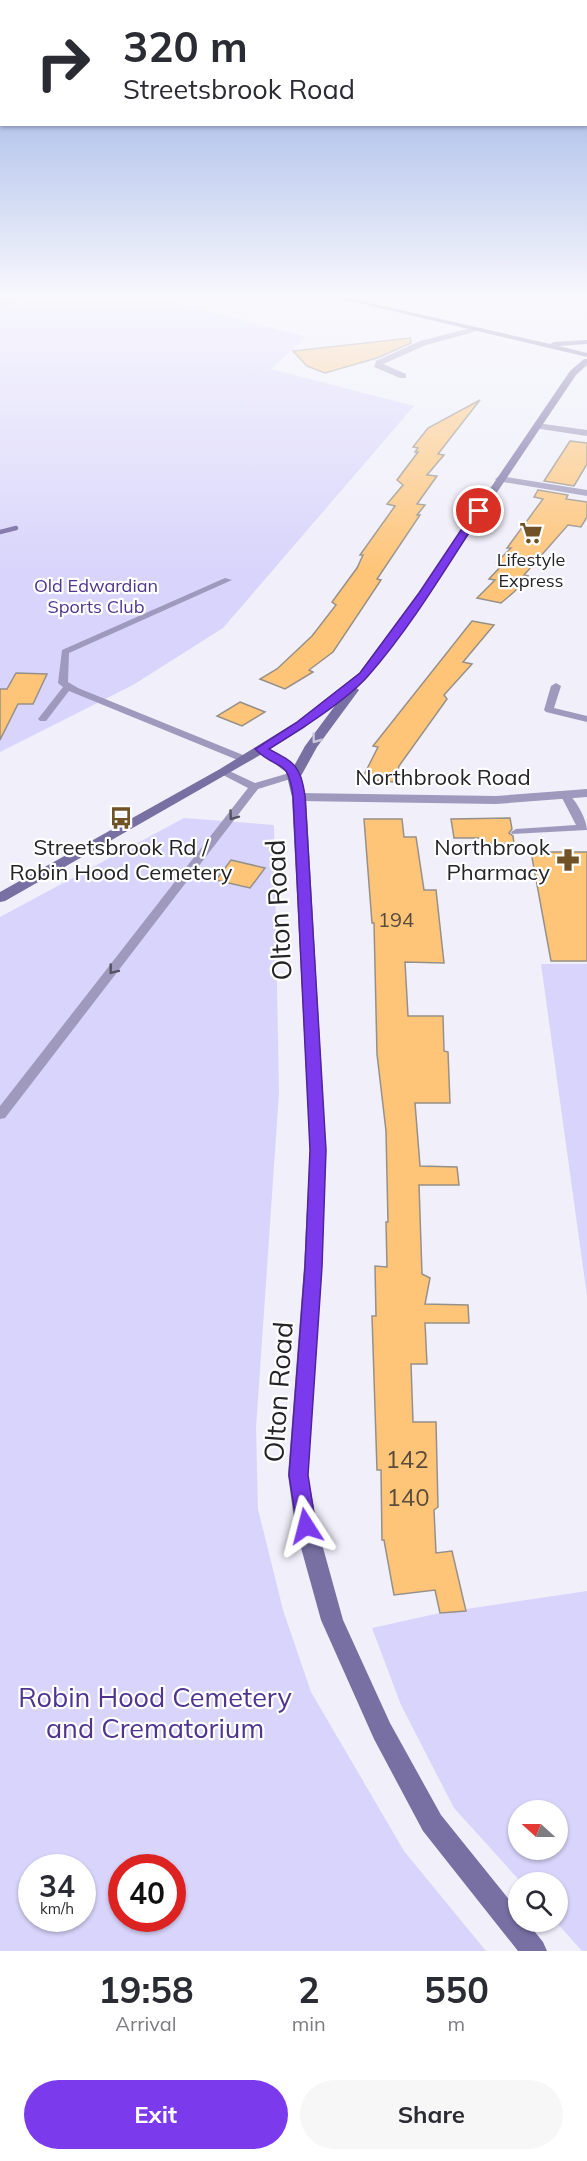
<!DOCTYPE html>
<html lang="en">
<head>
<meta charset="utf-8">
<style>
  :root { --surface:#fff; --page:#f7f7f7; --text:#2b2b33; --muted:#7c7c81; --accent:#7c3aed }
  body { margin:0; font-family:Mulish,sans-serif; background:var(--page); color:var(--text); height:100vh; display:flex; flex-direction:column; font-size:22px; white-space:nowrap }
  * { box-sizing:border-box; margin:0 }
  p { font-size:20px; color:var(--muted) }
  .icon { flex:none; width:33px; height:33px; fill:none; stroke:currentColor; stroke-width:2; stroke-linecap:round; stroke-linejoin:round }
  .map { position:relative; height:1951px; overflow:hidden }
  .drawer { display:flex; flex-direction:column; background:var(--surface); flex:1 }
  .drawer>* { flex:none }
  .hud { position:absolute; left:0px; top:0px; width:588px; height:126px; box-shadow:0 2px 4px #0004; background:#fff; color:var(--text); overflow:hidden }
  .needle { width:39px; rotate:291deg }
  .controls { position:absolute; left:508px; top:1800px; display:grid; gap:12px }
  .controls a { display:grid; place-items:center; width:60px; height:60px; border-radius:50%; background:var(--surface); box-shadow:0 2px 4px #0004; font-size:30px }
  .speed { position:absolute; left:18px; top:1854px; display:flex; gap:12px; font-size:30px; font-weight:700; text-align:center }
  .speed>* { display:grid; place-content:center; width:78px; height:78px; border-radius:50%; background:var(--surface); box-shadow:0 2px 4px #0004; line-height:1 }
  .speed small { font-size:15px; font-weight:400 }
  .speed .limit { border:9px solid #d22; background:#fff; color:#111 }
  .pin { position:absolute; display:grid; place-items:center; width:51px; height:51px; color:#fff; margin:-26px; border:3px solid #fff; border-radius:50%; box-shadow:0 2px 6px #0007 }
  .me { position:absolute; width:66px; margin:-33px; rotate:351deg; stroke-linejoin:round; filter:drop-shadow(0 0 4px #0008) }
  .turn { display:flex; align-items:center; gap:21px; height:126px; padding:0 24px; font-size:27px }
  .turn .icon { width:78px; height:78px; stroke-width:2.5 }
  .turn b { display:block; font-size:42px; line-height:51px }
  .eta { display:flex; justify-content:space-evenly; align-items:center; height:102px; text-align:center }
  .eta b { font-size:36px; font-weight:700; line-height:42px }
  .button { display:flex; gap:12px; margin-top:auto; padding:12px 24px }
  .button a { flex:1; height:69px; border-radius:36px; background:var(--accent); color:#fff; font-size:24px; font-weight:700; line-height:69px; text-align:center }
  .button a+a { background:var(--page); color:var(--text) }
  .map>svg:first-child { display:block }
  .green { fill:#d9d4fb; fill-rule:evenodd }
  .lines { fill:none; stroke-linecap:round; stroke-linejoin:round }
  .stream { stroke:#7468a0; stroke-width:4.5 }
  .building { fill:#fec579; stroke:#979088; stroke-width:1.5 }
  .lane { fill:#9f99bd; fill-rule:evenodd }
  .street { fill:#9f99bd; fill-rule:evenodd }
  .secondary { fill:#786fa2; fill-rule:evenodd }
  .oneway { stroke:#c9c5da }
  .oneway2 { stroke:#555263 }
  .route { fill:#7c3aed; stroke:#51269a; stroke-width:1.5 }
  .labels { text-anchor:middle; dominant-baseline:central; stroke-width:4.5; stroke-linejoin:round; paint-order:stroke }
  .far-poi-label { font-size:18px; fill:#242327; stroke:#fff }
  .far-park-label { font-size:18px; fill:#4f3490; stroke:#fff }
  .number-label { font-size:20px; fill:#5a4c3c }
  .street-label { font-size:22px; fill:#242327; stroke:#fff }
  .poi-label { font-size:22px; fill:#242327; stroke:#fff }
  .near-number-label { font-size:24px; fill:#5a4c3c }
  .near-street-label { font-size:27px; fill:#242327; stroke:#fff }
  .near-park-label { font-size:27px; fill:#4f3490; stroke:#fff }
</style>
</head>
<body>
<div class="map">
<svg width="587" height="1951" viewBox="0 0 587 1951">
  <rect width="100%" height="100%" fill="#f0effa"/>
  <g class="green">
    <polygon points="41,297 158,297 306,337 271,369 414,406 223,628 133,685 0,752 0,305"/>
    <path d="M 184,818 L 274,825 L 279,1093 L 256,1428 L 258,1509 L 283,1610 L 311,1692 L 404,1851 L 486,1951 L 0,1951 L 0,917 ZM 32,1868 L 82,1868 L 82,1918 L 32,1918 ZM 122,1868 L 172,1868 L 172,1918 L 122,1918 Z"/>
    <polygon points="541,964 587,964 587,1296"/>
    <path d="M 587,1591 L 587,1951 L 582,1951 L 556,1922 L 558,1882 L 521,1882 L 454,1808 L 401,1705 L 372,1628 L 440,1613 ZM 519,1810 L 558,1810 L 558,1850 L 519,1850 Z"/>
  </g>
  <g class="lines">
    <polyline class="stream" points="0,532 16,528"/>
  </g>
  <g class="building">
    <polygon points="410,338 411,343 377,358 325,373 307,366 293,351"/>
    <polygon points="480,400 438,454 444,455 427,475 437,476 417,504 425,505 417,515 420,515 377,579 381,580 333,652 309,670 313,672 285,689 260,679 277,669 312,636 336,605 332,602 357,568 363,555 360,555 395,506 387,504 403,485 397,480 418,452 415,452 418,448 413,447 428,428"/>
    <polygon points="570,441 587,443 587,464 574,486 544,481"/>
    <polygon points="538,490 568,495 566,499 587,502 587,517 581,527 568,525 524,575 528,576 514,592 501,603 477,598 495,580 489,579 504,563 497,562 511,548 507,548 543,499 534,497"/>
    <polygon points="472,621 494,625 463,662 472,664 444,695 447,699 399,766 394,782 362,779 378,747 373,746"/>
    <polygon points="16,673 47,674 33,704 18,704 0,740 0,689 7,689"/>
    <polygon points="240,702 265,712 242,726 217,716"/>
    <polygon points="510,818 512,829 509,833 513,836 514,844 483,844 482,838 454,838 451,819"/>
    <polygon points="364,819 402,819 404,837 416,837 424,890 436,890 444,963 405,962 408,1016 443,1016 444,1051 448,1052 450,1103 415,1103 420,1166 457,1167 459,1185 419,1185 422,1274 430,1278 425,1304 468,1305 469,1323 425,1323 427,1364 411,1364 413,1422 436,1422 438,1507 434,1510 436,1553 452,1551 466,1611 440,1613 435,1590 394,1595 384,1540 382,1540 381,1470 377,1470 372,1316 376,1316 375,1266 387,1267 386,1222 388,1222 386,1131 377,1054 374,923 372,923"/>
    <polygon points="531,852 587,852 587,961 551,961"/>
    <polygon points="231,860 265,868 250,888 216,880"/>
  </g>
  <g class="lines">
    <g class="lane">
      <polygon points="24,297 34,297 0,305 0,301"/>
      <polygon points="225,578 232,580 69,653 68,682 78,688 248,757 248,761 240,761 69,691 46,721 40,721 38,719 63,687 58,683 62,650"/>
      <polygon points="556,683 561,686 554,708 587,716 587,722 546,712 544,710 551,686"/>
      <polygon points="225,769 255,783 296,771 301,774 300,776 258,789 5,1118 0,1119 0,1106 248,788 221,774 221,770"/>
      <path d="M 566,793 C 575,797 587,820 587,830 L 512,834 L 511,832 L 516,829 L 576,825 L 561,796 Z"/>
    </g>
    <g class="street">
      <polygon points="471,328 475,330 474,332 426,345 383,364 406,374 406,378 400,378 374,367 376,361 420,341"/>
      <polygon points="537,423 587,430 587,436 534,428 534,424"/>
      <polygon points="500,476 587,490 587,496 497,481 495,479"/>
      <polygon points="587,789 587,797 496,804 299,801 292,797 299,793 496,796"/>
    </g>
    <g class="secondary">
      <polygon points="333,297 344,297 550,344 554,342 587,340 587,344 559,346 587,353 587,357"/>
      <path d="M 584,359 L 587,359 L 587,365 L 576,375 L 428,595 L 367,677 L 355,687 L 359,690 L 317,747 L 301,776 L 306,797 L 326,1150 L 322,1267 L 308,1475 L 317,1526 L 343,1620 L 390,1723 L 441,1815 L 519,1912 L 519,1922 L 527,1922 L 543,1942 L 547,1951 L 518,1951 L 423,1831 L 374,1739 L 321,1620 L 295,1526 L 288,1475 L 304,1267 L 310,1150 L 292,797 L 286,772 L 262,754 L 5,901 L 0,902 L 0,892 L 220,769 L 296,722 L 359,673 L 419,593 L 570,371 ZM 340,699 L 305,746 L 294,766 L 270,749 L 304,728 Z"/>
    </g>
  </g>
  <defs><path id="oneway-chevron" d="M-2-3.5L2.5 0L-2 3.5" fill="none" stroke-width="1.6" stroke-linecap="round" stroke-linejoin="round" transform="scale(1.5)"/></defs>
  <use class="oneway" href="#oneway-chevron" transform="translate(316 739) rotate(127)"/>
  <g class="oneway2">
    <use href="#oneway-chevron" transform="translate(233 816) rotate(126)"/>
    <use href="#oneway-chevron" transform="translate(113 970) rotate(128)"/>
  </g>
  <linearGradient id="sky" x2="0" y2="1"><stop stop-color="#87a2e0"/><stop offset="0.52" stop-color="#f8f8fd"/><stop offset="1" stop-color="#f8f8fd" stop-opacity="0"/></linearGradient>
  <rect width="587" height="570" fill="url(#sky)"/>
  <path class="route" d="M 475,509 L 483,511 C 447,566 412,626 368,676 C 346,701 298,731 269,749 C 295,763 301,766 305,796 L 326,1150 L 322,1267 L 308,1475 L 316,1526 L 313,1532 L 306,1535 L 300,1532 L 297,1526 L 289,1475 L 305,1267 L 310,1150 L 293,796 C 288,756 278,772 255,749 L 296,723 L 360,673 L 419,593 Z"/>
  <defs>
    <g id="supermarket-bare" transform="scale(1.8)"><path d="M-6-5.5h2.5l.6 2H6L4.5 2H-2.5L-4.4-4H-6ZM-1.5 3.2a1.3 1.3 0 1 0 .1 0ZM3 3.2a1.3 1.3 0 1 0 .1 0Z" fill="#715227" stroke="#fff" stroke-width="2.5" paint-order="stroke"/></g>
    <g id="bus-bare" transform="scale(1.8)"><path d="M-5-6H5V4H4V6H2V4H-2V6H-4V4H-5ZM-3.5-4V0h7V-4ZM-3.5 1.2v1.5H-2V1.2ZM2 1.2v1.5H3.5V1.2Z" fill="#715227" stroke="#fff" stroke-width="2.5" paint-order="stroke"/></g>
    <g id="pharmacy-bare" transform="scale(1.8)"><path d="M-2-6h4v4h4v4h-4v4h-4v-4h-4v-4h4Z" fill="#715227" stroke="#fff" stroke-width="2.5" paint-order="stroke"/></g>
  </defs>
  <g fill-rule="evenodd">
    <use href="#supermarket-bare" x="531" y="533"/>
    <use href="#bus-bare" x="121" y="818"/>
    <use href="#pharmacy-bare" x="568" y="860"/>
  </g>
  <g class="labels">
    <g class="far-poi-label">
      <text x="531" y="559">Lifestyle<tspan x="531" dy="21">Express</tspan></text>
    </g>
    <g class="far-park-label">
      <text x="96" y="585">Old Edwardian<tspan x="96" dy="21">Sports Club</tspan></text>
    </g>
    <g class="number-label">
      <text x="396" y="919">194</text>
    </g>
    <g class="street-label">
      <text x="443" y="777">Northbrook Road</text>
    </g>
    <g class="poi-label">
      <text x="121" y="847">Streetsbrook Rd /<tspan x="121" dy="25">Robin Hood Cemetery</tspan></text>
      <text x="550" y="847" text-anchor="end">Northbrook<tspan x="550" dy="25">Pharmacy</tspan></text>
    </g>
    <g class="near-number-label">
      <text x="407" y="1459">142</text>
      <text x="408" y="1497">140</text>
    </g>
    <g class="near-street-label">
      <text transform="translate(278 910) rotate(-93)">Olton Road</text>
      <text transform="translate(278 1392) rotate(-86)">Olton Road</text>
    </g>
    <g class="near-park-label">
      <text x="155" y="1697">Robin Hood Cemetery<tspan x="155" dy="31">and Crematorium</tspan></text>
    </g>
  </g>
</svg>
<div class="controls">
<a><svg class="needle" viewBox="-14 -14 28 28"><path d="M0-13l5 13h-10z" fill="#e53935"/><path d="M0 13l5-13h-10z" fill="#7c7c81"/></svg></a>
<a><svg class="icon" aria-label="search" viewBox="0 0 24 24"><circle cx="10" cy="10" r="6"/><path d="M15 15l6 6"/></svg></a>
</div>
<div class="speed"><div>34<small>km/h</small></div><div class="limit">40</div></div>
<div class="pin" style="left:479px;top:511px;background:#d93025"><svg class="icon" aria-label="arrive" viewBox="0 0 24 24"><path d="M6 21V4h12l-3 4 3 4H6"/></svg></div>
<svg class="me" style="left:306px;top:1526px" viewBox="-20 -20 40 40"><path d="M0-17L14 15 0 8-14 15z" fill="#7c3aed" stroke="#fff" stroke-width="4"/></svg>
<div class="hud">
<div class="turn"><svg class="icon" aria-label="right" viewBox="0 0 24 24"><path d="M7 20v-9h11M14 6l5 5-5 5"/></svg><div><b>320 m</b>Streetsbrook Road</div></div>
</div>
</div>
<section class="drawer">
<div class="eta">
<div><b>19:58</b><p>Arrival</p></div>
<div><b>2</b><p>min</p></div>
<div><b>550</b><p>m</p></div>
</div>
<div class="button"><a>Exit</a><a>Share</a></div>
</section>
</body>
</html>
